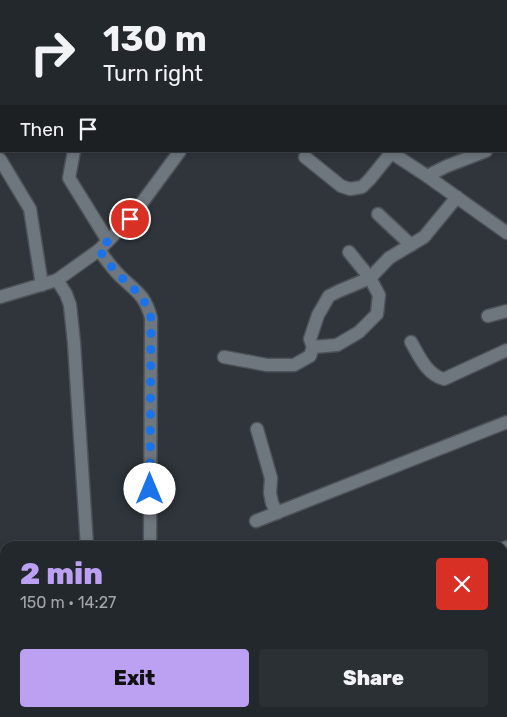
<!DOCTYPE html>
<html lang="en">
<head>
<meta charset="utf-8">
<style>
  :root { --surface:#23282c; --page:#2b3034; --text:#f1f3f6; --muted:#a3a6a9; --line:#404448; --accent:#bca0f2 }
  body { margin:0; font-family:Rubik,sans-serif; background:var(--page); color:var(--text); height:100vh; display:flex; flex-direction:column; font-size:19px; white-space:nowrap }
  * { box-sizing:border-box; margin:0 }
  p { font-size:16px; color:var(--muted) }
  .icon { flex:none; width:28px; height:28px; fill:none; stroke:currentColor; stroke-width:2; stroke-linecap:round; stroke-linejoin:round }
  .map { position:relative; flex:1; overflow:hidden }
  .details { position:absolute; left:0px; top:541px; width:508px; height:176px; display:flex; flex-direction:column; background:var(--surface); border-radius:15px 15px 0 0; box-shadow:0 2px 8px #0003,0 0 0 1px var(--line) }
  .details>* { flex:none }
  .hud { position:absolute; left:0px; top:0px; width:508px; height:152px; box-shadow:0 2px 8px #0003,0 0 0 1px var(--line); background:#23282c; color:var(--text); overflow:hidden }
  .pin { position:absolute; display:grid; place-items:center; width:42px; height:42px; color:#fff; margin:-21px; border:2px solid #fff; border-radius:50%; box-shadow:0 1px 5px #0007 }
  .me { position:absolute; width:55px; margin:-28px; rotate:0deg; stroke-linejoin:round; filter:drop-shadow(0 0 4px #0008) }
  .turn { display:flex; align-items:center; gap:18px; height:105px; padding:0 20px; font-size:22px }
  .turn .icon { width:65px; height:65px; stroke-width:2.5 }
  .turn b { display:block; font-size:35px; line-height:42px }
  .then { display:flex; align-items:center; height:48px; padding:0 20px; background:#0003; gap:10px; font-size:19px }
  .round { display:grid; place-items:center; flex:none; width:52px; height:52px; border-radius:5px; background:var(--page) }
  .head { display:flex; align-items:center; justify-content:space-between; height:85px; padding:0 20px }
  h1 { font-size:30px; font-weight:800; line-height:38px; color:var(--accent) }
  .primary-button { display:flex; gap:10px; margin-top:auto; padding:10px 20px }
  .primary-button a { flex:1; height:58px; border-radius:5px; background:var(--accent); color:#111; font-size:20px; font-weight:800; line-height:58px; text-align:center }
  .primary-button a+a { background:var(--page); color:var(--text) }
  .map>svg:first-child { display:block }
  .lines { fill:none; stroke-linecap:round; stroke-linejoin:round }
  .minor-casing { stroke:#4e5358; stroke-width:15 }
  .minor { stroke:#6f777e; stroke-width:12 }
  .route { stroke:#1a73e8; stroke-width:9; stroke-dasharray:0 16.2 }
</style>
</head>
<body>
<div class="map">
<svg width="507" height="717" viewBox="0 0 507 717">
  <rect width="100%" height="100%" fill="#2f353b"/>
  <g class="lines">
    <g class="minor-casing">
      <g id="minor">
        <polyline points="165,0 166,1"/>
        <polyline points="101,1 102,0"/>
        <polyline points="226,1 227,0"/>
        <polyline points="506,143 507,143"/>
        <polyline points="74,151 69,178 108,241"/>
        <polyline points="389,151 427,176 507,233"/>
        <polyline points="305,157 341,186 350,189 362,187 370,179 391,153"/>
        <polyline points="0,159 30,209 42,285"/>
        <polyline points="427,176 447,166 486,151"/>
        <polyline points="378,214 411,245"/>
        <path d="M 99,250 C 105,258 111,267 119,275 C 135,291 145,294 151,318 L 150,546"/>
        <polyline points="57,280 66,294 70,305 74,343 87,546"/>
        <polyline points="0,297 57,280 99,250 130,219 180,151"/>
        <polyline points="488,316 507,311"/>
        <path d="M 411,342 C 419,356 427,375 444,379 L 507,350"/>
        <polyline points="313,347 337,345 359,332 377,314 379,295 370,278 349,252"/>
        <polyline points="224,357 267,365 294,365 310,356 313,347 310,339 318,315 329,296 339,291 370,278 389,258 424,237 457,197"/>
        <polyline points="257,429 271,478 270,493 272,503 277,513"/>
        <polyline points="256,521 507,422"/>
        <polyline points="502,549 507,547"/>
        <polyline points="502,631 507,630"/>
        <polyline points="97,712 98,717"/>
        <polyline points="398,712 400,717"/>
        <polyline points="490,712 492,717"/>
        <polyline points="149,717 149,712"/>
        <polyline points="276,717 288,712"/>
      </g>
    </g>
    <use href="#minor" class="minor"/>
  </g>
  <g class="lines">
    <path class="route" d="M 130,219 L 99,250 C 105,258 111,267 119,275 C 135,291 144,294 151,318 L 150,489"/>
  </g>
</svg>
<div class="pin" style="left:130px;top:219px;background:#d93025"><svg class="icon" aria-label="arrive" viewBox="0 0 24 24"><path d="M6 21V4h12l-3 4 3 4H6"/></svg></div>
<svg class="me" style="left:150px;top:489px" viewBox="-20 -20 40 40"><circle r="19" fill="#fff"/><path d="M0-13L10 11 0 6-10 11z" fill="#1a73e8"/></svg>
<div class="hud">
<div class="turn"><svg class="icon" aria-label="right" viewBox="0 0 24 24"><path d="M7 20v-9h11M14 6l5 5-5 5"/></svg><div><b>130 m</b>Turn right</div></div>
<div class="then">Then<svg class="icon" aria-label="arrive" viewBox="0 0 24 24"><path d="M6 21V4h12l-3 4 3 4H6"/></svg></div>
</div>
<section class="details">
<div class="head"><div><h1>2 min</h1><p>150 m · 14:27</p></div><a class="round" style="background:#d93025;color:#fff"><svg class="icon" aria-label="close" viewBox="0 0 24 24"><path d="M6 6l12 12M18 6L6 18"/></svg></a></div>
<div class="primary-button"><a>Exit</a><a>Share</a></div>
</section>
</div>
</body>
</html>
